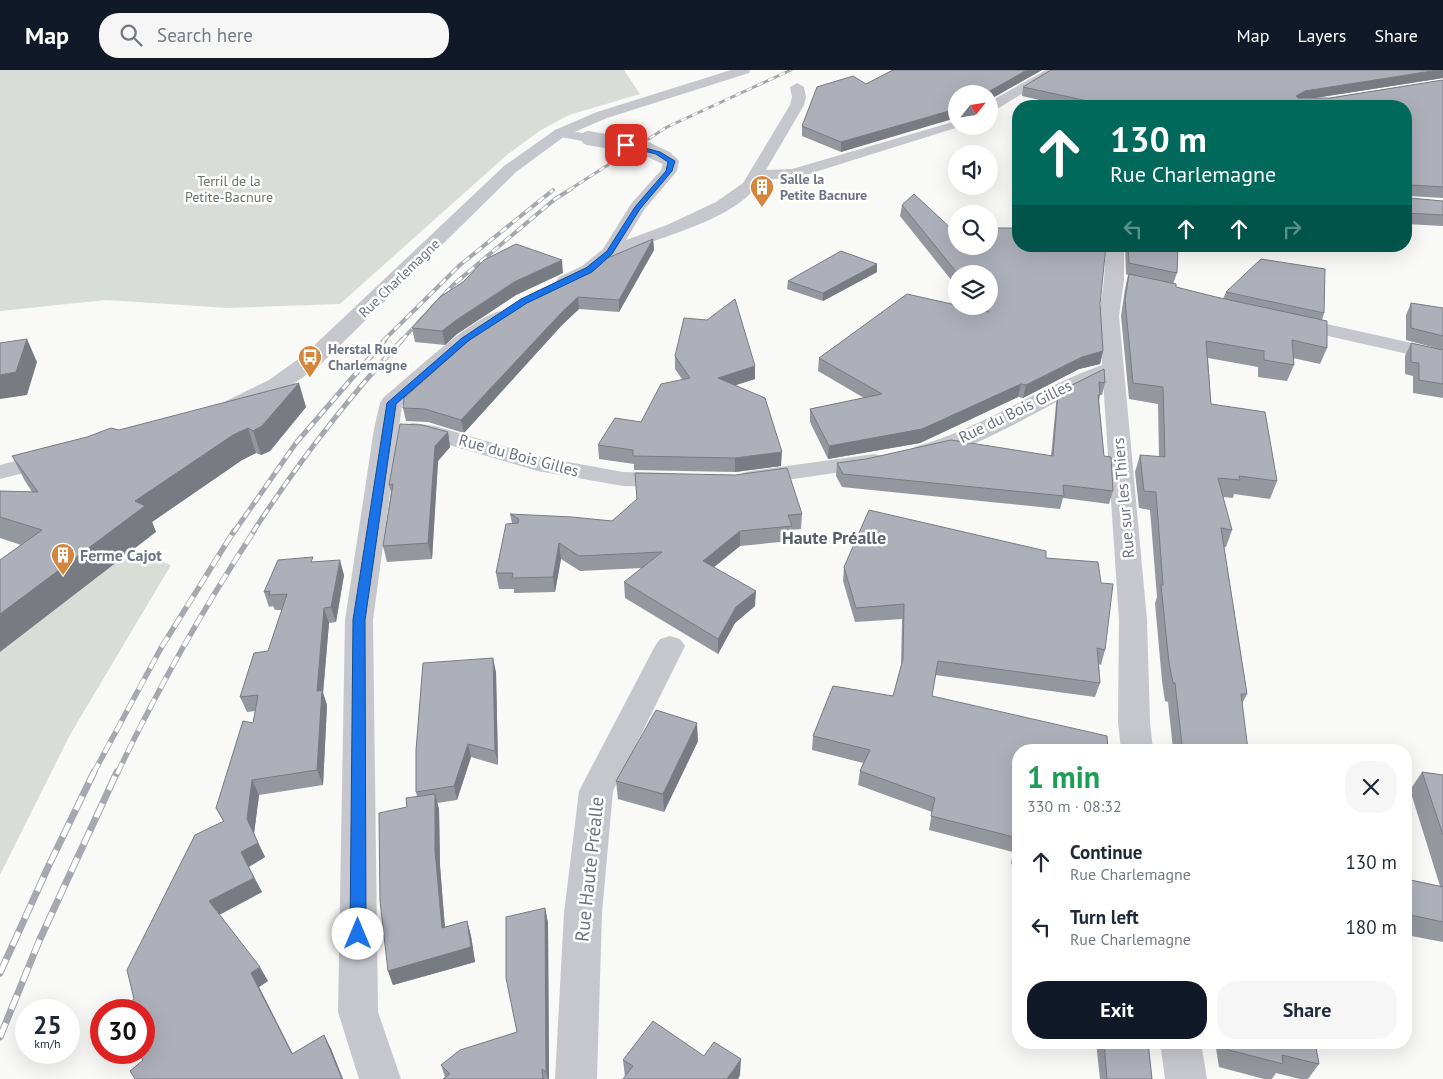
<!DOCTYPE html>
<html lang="en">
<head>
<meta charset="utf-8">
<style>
  :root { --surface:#fff; --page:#f6f6f7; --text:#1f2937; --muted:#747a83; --accent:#111827 }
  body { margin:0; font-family:"PT Sans",sans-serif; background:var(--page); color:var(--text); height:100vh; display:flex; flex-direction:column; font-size:19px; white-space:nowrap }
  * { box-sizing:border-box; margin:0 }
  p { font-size:16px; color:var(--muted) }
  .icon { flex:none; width:28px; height:28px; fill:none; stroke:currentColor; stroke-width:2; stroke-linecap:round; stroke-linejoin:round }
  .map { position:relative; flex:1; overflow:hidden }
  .panel { position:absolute; left:1012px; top:674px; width:400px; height:305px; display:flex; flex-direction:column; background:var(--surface); border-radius:20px; box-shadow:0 5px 20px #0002 }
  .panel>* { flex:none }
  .guide { position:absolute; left:1012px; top:30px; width:400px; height:152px; border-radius:20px; box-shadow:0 5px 20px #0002; background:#00695c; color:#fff; overflow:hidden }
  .needle { width:32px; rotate:60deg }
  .tools { position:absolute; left:948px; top:15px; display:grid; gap:10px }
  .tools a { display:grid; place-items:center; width:50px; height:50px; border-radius:50%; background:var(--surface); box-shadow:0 5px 20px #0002; font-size:25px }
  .speed { position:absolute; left:15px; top:929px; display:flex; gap:10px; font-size:25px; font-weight:700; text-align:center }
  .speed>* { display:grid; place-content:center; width:65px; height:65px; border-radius:50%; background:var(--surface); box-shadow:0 5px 20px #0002; line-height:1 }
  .speed small { font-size:12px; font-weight:400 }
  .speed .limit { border:8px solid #d22; background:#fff; color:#111 }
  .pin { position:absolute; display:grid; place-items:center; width:42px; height:42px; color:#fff; margin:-21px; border-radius:10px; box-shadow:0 2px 8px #0006 }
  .me { position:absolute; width:55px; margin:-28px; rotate:0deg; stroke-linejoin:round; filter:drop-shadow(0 0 4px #0008) }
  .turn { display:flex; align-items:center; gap:18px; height:105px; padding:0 15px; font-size:22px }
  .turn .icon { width:65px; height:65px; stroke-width:2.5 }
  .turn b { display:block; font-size:35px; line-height:42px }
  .lanes { display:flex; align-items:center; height:48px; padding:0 15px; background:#0003; justify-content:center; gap:25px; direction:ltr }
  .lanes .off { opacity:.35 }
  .round { display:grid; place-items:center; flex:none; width:52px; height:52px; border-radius:20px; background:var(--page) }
  .headline { display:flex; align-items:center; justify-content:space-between; height:85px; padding:0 15px }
  h1 { font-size:30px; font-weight:700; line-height:38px; color:#1e9e55 }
  .cta { display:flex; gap:10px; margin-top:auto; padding:10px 15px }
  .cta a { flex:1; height:58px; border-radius:20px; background:var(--accent); color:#fff; font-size:20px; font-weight:700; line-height:58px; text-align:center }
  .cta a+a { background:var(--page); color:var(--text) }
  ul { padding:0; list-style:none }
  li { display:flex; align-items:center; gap:15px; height:65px; padding:0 15px }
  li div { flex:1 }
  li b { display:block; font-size:19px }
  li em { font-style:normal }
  header { display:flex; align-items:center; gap:30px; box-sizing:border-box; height:70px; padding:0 25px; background:var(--accent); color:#fff }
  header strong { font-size:24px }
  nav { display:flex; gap:28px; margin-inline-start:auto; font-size:18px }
  .search { width:350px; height:45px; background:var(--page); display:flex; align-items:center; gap:12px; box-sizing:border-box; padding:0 18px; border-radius:20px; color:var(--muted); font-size:19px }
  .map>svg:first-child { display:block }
  .green { fill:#d8ded7 }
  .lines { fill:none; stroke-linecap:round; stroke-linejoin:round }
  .minor { fill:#c5c7cc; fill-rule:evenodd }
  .tertiary { fill:#c5c7cc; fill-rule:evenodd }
  .rail-far4-casing { stroke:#a5a8af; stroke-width:3 }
  .rail-far3-casing { stroke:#a5a8af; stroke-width:4 }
  .rail-far2-casing { stroke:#a5a8af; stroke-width:5 }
  .rail-far1-casing { stroke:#a5a8af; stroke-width:5.5 }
  .rail-casing { stroke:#a5a8af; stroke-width:7 }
  .rail-far4 { stroke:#fff; stroke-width:2; stroke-dasharray:6; stroke-linecap:butt }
  .rail-far3 { stroke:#fff; stroke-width:2.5; stroke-dasharray:8; stroke-linecap:butt }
  .rail-far2 { stroke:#fff; stroke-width:3; stroke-dasharray:9; stroke-linecap:butt }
  .rail-far1 { stroke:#fff; stroke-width:4; stroke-dasharray:12; stroke-linecap:butt }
  .rail { stroke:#fff; stroke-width:5; stroke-dasharray:15; stroke-linecap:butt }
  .minor-bridge { stroke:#c5c7cc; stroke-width:14 }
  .wall { fill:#95979f }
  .shaded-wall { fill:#797b82 }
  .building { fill:#adb0b9; stroke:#797b82 }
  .route { fill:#1a73e8; stroke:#114b97 }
  .labels { text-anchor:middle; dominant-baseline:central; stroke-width:5; stroke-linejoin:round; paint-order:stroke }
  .far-poi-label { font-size:14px; font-weight:bold; fill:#6b7385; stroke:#fff; text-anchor:start }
  .far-park-label { font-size:14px; fill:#667866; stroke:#fff }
  .far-street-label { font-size:14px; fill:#6b7385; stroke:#fff }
  .street-label { font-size:16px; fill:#6b7385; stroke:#fff }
  .poi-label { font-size:16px; font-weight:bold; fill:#6b7385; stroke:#fff; text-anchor:start }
  .neighbourhood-label { font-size:18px; font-weight:bold; fill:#595e6b; stroke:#fff }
  .near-street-label { font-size:19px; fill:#6b7385; stroke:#fff }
</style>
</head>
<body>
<header>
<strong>Map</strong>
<div class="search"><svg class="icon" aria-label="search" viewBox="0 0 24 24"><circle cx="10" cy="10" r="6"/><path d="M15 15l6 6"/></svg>Search here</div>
<nav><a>Map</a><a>Layers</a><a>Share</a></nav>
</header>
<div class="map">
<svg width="1443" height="1009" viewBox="0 0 1443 1009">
  <rect width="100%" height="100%" fill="#f9f9f7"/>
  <g class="green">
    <polygon points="0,0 624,0 640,24 569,45 541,60 508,84 340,234 228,238 106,230 0,241"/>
    <polygon points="133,480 171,495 71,663 0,805 0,582"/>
  </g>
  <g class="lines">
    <g class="minor">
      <polygon points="1046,0 1061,0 994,41 989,42 989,32"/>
      <path d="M 797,13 L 804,17 L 806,27 L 804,35 L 766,100 L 792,99 L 956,51 L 956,56 L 962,56 L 799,107 L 761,110 C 737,151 659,166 618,185 C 599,194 584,221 559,215 L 556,211 L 559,207 L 582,196 L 603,179 L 631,134 L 661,100 L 663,93 L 658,88 L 661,85 C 668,83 674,84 679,91 L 677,101 L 644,140 L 626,170 L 667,155 L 716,132 L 743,113 L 790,35 L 792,27 L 790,17 Z"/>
      <polygon points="560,59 593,65 595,68 593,71 588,72 555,66 553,63 555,60"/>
      <path d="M 1106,176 L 1124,176 L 1124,210 L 1119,246 L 1147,550 L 1150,652 L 1153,680 L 1121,680 L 1118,652 L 1119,550 L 1103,310 C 1060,325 954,397 914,387 L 910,382 L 914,377 C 981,359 1037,318 1102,295 L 1099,246 L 1104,210 Z"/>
      <path d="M 500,241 L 507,243 L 510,247 L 507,251 L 472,274 L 402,335 L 373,550 L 378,942 L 401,1009 L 359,1009 L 338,942 L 345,550 L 374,359 L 380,333 L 383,328 C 410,306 469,249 500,241 Z"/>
      <polygon points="1291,246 1443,280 1443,292 1284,256 1281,252 1284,248"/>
      <polygon points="413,353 435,356 541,387 623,402 673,403 682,405 685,410 682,415 673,417 623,416 538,401 425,368 405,365 401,360 405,355"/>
      <polygon points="874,384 883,386 886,391 883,396 751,415 742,413 739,408 742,403 751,401"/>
      <polygon points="670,566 680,569 685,576 613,721 602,843 597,1009 555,1009 564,843 579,721 655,576 660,569"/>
      <polygon points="1160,972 1201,972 1207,1009 1165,1009"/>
    </g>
    <g class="tertiary">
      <polygon points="731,0 750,0 749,3 607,48 565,66 516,102 320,295 285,320 236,344 228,346 220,344 217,339 220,334 269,310 304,285 504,96 555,60 597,42"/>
      <polygon points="54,381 63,383 66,388 63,393 0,409 0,395"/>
    </g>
    <g class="rail-far4-casing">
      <polyline id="rail-far4" points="569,120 667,57 791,0"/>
    </g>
    <g class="rail-far3-casing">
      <g id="rail-far3">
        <polyline points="383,271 460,195 553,120"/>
        <polyline points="401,271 453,215 555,129 571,119"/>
      </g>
    </g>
    <g class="rail-far2-casing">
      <g id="rail-far2">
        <polyline points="234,462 296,373 385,270"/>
        <path d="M 253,462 C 297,394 347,329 402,270"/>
      </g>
    </g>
    <g class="rail-far1-casing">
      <g id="rail-far1">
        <polyline points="93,704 161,578 234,461"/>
        <path d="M 117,704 C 157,620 203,539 254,461"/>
      </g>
    </g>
    <g class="rail-casing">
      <g id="rail">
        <polyline points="0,903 49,795 94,702"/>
        <polyline points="0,967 40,869 117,702"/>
      </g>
    </g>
    <use href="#rail-far4" class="rail-far4"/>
    <use href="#rail-far3" class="rail-far3"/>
    <use href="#rail-far2" class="rail-far2"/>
    <use href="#rail-far1" class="rail-far1"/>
    <use href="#rail" class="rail"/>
    <polyline class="minor-bridge" points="588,68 645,78 666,88"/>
  </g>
  <g class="wall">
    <polygon points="893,0 1042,0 989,30 841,82 802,66 802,56 866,14"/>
    <polygon points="1443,8 1314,28 1330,28 1443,10 1443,128 1409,126 1409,128 1443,131 1443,156 1406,154 1406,36 1065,36 1022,26 1023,17"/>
    <polygon points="902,135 956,176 1100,234 1103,281 1100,294 1079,299 1023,328 1018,327 920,373 828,389 810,352 810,339 864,328 818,301 819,288 975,239 972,236 989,236 989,204 956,204 956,216 900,146"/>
    <polygon points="653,169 654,180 619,242 579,239 562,255 464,363 428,352 406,351 403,338 469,271 468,265"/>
    <polygon points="1125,176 1178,176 1177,203 1173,214 1176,217 1223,229 1226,222 1324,243 1322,250 1327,278 1320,294 1293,288 1294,295 1287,311 1258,307 1258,297 1208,288 1211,334 1277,411 1270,429 1234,424 1233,428 1223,427 1232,460 1226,477 1224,477 1247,624 1242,634 1248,680 1172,680 1173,679 1168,632 1165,631 1162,611 1155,533 1157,527 1150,440 1139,438 1135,402 1140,385 1159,387 1158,334 1129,329 1121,246 1125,219 1128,205 1126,204"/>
    <polygon points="877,194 877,202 823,231 787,219 788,211"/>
    <polygon points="563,203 516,225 457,264 445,275 415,272 412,258"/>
    <polygon points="1411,233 1443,238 1443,280 1406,270 1406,245"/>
    <polygon points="1411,273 1443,280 1443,328 1413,323 1413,306 1405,304 1405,286"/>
    <polygon points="675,286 755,296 755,309 735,315 781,396 735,402 634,400 634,394 599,389 598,375 641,352 682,309 675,299"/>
    <polygon points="1104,299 1105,313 1102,325 1100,325 1099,332 1104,386 1113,421 1109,434 1063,428 1060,439 842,417 836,406 837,393 1051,386 1056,334 1058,322"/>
    <polygon points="306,337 270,381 261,385 256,383 242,390 152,452 156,462 21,475 0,468 0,421 32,422 25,411 12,386 119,360"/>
    <polygon points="448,362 450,377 438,391 432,489 387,492 383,476 391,422 389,415"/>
    <polygon points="510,444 612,451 802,444 801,459 791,460 791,471 740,476 714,497 755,536 735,553 718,584 625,528 624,512 642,498 580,501 561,489 555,522 514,523 514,519 499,519 496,503 512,453"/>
    <polygon points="1046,488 1105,580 1101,595 1099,594 1100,613 1095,627 935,605 932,626 1019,680 1019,797 1011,794 1013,782 929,760 932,742 858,715 860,701 863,693 812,680 813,666 893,626 901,596 902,549 855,552 843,511 844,497"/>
    <polygon points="314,492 344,505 336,552 329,553 323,623 327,635 323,715 259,725 254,763 265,787 249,797 262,822 219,845 268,911 259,917 293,984 324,965 331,979 343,1009 143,990 134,929 223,751 216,738 253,653 255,641 247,642 240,627 268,581 282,540 275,540 273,536 269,537 264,522"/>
    <polygon points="496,602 498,695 471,687 457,730 437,733 439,739 440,796 445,857 467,851 471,866 475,892 393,915 388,901 407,737 417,726 416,722"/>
    <polygon points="698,671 664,742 618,729 616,711"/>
    <polygon points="1422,702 1443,705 1443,872 1406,865 1406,809 1440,816 1410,720"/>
    <polygon points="545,838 548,853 549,1009 443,1009 445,1007 441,995 517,962"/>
    <polygon points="1096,972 1148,972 1152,1009 1100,1009"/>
    <polygon points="1215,972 1315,972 1319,994 1308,1009 1300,1009 1276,1003 1272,1009 1264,1009 1219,997"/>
    <polygon points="704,986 740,1005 738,1009 623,1009 625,1007 623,990"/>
  </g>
  <g class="shaded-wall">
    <polygon points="1027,0 1042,0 989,30 990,21"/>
    <polygon points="1438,0 1443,0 1443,8 1302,30 1293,36 1296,26 1305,21"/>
    <polygon points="956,39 956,48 841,82 841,72"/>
    <polygon points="653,169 654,180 619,242 619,230"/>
    <polygon points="562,190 563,203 516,225 457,264 445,275 442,261 455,251 514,212"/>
    <polygon points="877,194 877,202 823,231 823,223"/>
    <polygon points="578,227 579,239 562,255 464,363 461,350 561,243"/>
    <polygon points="27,269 37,292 27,325 0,329 0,305"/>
    <polygon points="1103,281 1100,294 1079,299 1023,328 1026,315 1082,287"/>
    <polygon points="755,296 755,309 718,321 718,308"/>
    <polygon points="299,313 306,337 270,381 261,385 253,361"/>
    <polygon points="1021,314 1018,327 920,373 828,389 829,376"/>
    <polygon points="248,358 256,383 242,390 152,452 156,462 0,582 0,544 135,431 233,365"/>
    <polygon points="448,362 450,377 438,391 432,489 428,473 435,376"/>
    <polygon points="782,382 781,396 735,402 735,388"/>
    <polygon points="740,461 740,476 703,506 703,491"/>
    <polygon points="559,473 561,489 555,522 553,507"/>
    <polygon points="340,490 344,505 336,552 331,537"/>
    <polygon points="756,521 755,536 735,553 718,584 718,569 736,537"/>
    <polygon points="324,538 329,553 323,623 327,635 323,715 317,700 317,621"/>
    <polygon points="493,588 496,602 498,695 495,681"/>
    <polygon points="697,653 698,671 664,742 663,724"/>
    <polygon points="468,674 471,687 457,730 454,716"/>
    <polygon points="252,710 259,725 254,764 247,749"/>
    <polygon points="435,724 439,739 440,796 446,873 442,858 435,781"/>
    <polygon points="258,773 265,787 248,797 241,782"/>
    <polygon points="254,808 262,822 217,846 209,831"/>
    <polygon points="545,838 548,853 549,1009 548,1009 546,1002"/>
    <polygon points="467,851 471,866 475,892 393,915 388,901"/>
    <polygon points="260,897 268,911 259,917 300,998 251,903"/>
    <polygon points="324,965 331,979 343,1009 342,1009"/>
    <polygon points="741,989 740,1005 738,1009 727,1009"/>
  </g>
  <g class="building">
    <polygon points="893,0 1027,0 990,21 989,24 956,24 956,39 841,72 802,56 817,17 853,6 866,14"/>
    <polygon points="1051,0 1438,0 1305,21 1296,26 1298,28 1330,28 1443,10 1443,117 1411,115 1409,117 1409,128 1443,131 1443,145 1407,143 1410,146 1406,146 1406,36 1098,36 1094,35 1097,33 1023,17"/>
    <polygon points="914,124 956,163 956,176 989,176 989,159 998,158 1019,158 1019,176 1106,176 1100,234 1103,281 1082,287 1026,315 1021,314 922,359 829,376 810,339 882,324 819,288 907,224 956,235 956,236 962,236 989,242 984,236 989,236 989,204 958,204 902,135"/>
    <polygon points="653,169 619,230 578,227 561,243 461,350 425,339 403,338 404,328 474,266 468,265 471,263 530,225 598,192"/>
    <polygon points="516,174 562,190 514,212 455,251 442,261 412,258 440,227 463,212 484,190"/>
    <polygon points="1128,176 1178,176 1177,203 1129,193"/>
    <polygon points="841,181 877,194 823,223 788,211"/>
    <polygon points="1261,189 1325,199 1324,243 1226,222"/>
    <polygon points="1129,204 1176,214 1176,217 1216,227 1327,251 1327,278 1292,270 1294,295 1264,290 1264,281 1206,271 1211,334 1265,342 1277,411 1239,406 1240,410 1218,408 1232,460 1221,458 1247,624 1241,624 1248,680 1176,680 1175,675 1182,675 1175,613 1173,613 1169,593 1161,515 1163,515 1156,422 1144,421 1140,385 1165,387 1163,317 1133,313 1125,230"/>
    <polygon points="735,229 755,296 718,308 765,328 782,382 735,388 633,386 633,380 598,375 615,348 641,352 661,314 690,308 675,286 684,248 707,250"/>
    <polygon points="1411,233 1443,238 1443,266 1411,258"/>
    <polygon points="27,269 16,302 0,305 0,273"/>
    <polygon points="1411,273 1443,280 1443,314 1419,310 1419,293 1411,292"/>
    <polygon points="1104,299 1105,313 1099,312 1100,325 1098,325 1104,386 1111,387 1113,421 1063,415 1064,426 843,404 837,393 866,389 951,370 1053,386 1058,322"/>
    <polygon points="299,313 262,356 253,361 248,358 233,365 135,431 145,436 0,544 0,490 42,460 0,447 0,421 38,422 12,386 87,367 111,358 119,360"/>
    <polygon points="400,354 422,355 448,362 435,376 428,473 383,476 393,414 389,415"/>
    <polygon points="787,398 802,444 788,445 792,456 740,461 703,491 756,521 736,537 718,569 624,512 662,482 579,486 559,473 553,507 512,508 513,503 496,503 506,454 518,453 519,449 510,444 572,447 612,451 637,429 635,403 735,405"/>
    <polygon points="869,440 1046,481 1046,488 1098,492 1101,513 1113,514 1105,580 1097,578 1100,613 938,591 932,626 1107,666 1108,680 1019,680 1019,781 1015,780 1018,768 931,746 935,728 860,701 870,680 813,666 833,616 893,626 903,589 904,534 856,538 844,497"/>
    <polygon points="313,487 311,492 340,490 331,537 324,538 317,621 322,620 317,700 252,710 247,749 258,773 241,782 254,808 209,831 260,897 251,903 292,984 324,965 342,1009 135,1009 130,1001 143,990 138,982 144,982 144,940 127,940 125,936 134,929 127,900 195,765 224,751 216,738 243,651 253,653 258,625 240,627 254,583 268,581 287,524 269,525 270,521 264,522 278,490"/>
    <polygon points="493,588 495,681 468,674 454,716 416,722 416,680 423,593"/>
    <polygon points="656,640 697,653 663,724 616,711"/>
    <polygon points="1422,702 1443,705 1443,765"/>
    <polygon points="435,724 435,781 442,858 467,851 471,877 388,901 380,831 379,743 407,737 406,728"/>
    <polygon points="1406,809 1443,817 1443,852 1406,844"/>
    <polygon points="545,838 546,1002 542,999 543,1009 443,1009 450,1004 441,995 460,980 517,962 506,908 506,847"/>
    <polygon points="653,951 704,986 714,972 741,989 727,1009 623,1009 633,996 623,990"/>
    <polygon points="1104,972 1148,972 1152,1009 1107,1009"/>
    <polygon points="1228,972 1315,972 1319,994 1282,985 1283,994 1229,980"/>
  </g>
  <polygon class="route" points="626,73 660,82 675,91 672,101 640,139 612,184 592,202 527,233 468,271 396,334 365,550 366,864 364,869 358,871 353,869 350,864 353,550 387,333 462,268 521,229 586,198 607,181 635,137 666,101 668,92 656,84 624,76 623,75"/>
  <defs>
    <g id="building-pin" transform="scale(1.25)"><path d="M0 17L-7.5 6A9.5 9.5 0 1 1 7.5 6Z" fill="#d4863d" stroke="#fff"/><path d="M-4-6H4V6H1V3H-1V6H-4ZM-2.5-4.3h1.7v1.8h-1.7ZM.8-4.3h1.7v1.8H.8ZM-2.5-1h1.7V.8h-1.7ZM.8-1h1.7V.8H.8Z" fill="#fff"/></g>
    <g id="bus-pin" transform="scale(1.25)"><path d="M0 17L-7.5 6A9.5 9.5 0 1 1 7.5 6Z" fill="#d4863d" stroke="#fff"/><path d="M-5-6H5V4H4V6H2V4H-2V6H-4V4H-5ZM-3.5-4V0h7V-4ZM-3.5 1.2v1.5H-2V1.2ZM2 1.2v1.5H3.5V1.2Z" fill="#fff"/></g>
  </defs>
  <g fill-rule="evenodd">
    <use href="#building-pin" x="762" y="117"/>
    <use href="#bus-pin" x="310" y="287"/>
    <use href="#building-pin" x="63" y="485"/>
  </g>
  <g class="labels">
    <g class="far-poi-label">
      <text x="780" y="109">Salle la<tspan x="780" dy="16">Petite Bacnure</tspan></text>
      <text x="328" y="279">Herstal Rue<tspan x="328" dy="16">Charlemagne</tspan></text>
    </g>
    <g class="far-park-label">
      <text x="229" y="111">Terril de la<tspan x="229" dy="16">Petite-Bacnure</tspan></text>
    </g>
    <g class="far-street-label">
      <text transform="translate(399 208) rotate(-44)">Rue Charlemagne</text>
    </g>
    <g class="street-label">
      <text transform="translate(1015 341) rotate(-26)">Rue du Bois Gilles</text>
      <text transform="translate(519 385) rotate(15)">Rue du Bois Gilles</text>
      <text transform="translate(1123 428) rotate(-95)">Rue sur les Thiers</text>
    </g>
    <g class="poi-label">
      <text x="80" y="485">Ferme Cajot</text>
    </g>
    <g class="neighbourhood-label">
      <text x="834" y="467">Haute Préalle</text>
    </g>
    <g class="near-street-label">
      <text transform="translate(589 799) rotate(-84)">Rue Haute Préalle</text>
    </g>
  </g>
</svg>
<div class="tools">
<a><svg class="needle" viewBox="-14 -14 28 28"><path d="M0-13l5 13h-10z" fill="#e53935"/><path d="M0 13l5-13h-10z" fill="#747a83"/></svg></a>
<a><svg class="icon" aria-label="sound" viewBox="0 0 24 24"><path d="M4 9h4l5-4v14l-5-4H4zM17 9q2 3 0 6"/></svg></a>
<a><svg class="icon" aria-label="search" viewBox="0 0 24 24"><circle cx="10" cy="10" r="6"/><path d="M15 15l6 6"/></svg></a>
<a><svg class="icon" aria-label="layers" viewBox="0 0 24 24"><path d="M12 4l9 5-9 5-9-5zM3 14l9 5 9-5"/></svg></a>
</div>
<div class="speed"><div>25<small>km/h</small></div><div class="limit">30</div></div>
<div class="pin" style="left:626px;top:75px;background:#d93025"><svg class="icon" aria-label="arrive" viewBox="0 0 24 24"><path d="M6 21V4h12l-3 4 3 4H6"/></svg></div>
<svg class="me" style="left:358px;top:864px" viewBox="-20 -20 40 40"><circle r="19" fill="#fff"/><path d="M0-13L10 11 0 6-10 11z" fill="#1a73e8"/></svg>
<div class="guide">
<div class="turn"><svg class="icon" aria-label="ahead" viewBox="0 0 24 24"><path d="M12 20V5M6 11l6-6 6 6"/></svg><div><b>130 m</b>Rue Charlemagne</div></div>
<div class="lanes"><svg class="icon off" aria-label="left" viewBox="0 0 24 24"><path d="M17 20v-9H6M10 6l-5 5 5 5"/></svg><svg class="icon" aria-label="ahead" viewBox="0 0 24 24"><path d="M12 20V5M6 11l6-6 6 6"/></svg><svg class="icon" aria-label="ahead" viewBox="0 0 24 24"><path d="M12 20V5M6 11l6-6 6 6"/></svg><svg class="icon off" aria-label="right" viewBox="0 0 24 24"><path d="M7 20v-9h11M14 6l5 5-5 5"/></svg></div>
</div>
<section class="panel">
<div class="headline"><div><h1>1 min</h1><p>330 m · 08:32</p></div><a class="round"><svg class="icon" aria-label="close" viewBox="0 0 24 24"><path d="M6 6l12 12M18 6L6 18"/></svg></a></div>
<ul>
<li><svg class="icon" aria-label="ahead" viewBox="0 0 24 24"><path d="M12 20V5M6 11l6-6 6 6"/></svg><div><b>Continue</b><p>Rue Charlemagne</p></div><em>130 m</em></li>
<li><svg class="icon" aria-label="left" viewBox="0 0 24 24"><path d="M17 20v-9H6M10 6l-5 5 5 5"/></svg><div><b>Turn left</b><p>Rue Charlemagne</p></div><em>180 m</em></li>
</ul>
<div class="cta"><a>Exit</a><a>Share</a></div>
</section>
</div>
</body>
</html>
